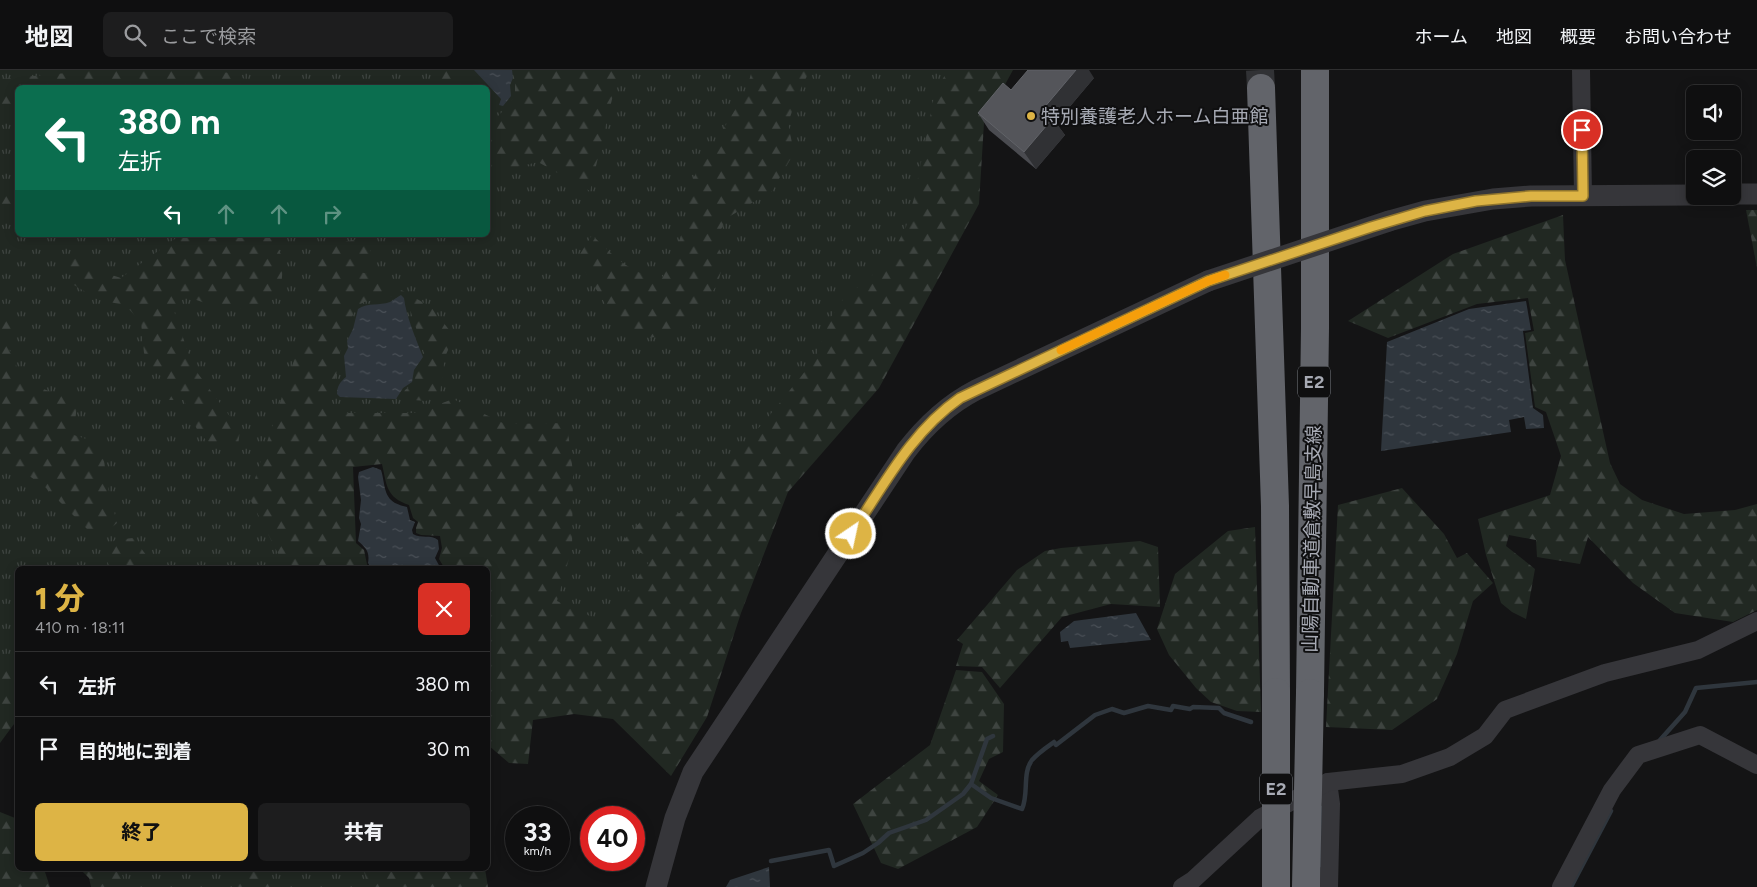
<!DOCTYPE html>
<html lang="ja">
<head>
<meta charset="utf-8">
<style>
  :root { --surface:#0f0f10; --page:#1d1d1e; --text:#f1f3f6; --muted:#9b9c9f; --line:#2f2f30; --accent:#ddb445 }
  body { margin:0; font-family:Figtree,"Noto Sans JP",sans-serif; background:var(--page); color:var(--text); height:100vh; display:flex; flex-direction:column; font-size:19px; white-space:nowrap }
  * { box-sizing:border-box; margin:0 }
  p { font-size:16px; color:var(--muted) }
  .icon { flex:none; width:28px; height:28px; fill:none; stroke:currentColor; stroke-width:2; stroke-linecap:round; stroke-linejoin:round }
  .map { position:relative; flex:1; overflow:hidden }
  .panel { position:absolute; left:15px; top:496px; width:475px; height:305px; display:flex; flex-direction:column; background:var(--surface); border-radius:8px; box-shadow:0 2px 12px #0003,0 0 0 1px var(--line) }
  .panel>* { flex:none }
  .banner { position:absolute; left:15px; top:15px; width:475px; height:152px; border-radius:8px; box-shadow:0 2px 12px #0003,0 0 0 1px var(--line); background:#0b6e4f; color:#fff; overflow:hidden }
  .fabs { position:absolute; left:1686px; top:15px; display:grid; gap:10px }
  .fabs a { display:grid; place-items:center; width:55px; height:55px; border-radius:8px; background:var(--surface); box-shadow:0 2px 12px #0003,0 0 0 1px var(--line); font-size:25px }
  .speed { position:absolute; left:505px; top:736px; display:flex; gap:10px; font-size:25px; font-weight:700; text-align:center }
  .speed>* { display:grid; place-content:center; width:65px; height:65px; border-radius:50%; background:var(--surface); box-shadow:0 2px 12px #0003,0 0 0 1px var(--line); line-height:1 }
  .speed small { font-size:12px; font-weight:400 }
  .speed .limit { border:8px solid #d22; background:#fff; color:#111 }
  .pin { position:absolute; display:grid; place-items:center; width:42px; height:42px; color:#fff; margin:-21px; border:2px solid #fff; border-radius:50%; box-shadow:0 1px 5px #0007 }
  .me { position:absolute; width:55px; margin:-28px; rotate:34deg; stroke-linejoin:round; filter:drop-shadow(0 0 4px #0008) }
  .turn { display:flex; align-items:center; gap:18px; height:105px; padding:0 20px; font-size:22px }
  .turn .icon { width:65px; height:65px; stroke-width:2.5 }
  .turn b { display:block; font-size:35px; line-height:42px }
  .lanes { display:flex; align-items:center; height:48px; padding:0 20px; background:#0003; justify-content:center; gap:25px; direction:ltr }
  .lanes .off { opacity:.35 }
  .round { display:grid; place-items:center; flex:none; width:52px; height:52px; border-radius:8px; background:var(--page) }
  .headline { display:flex; align-items:center; justify-content:space-between; height:85px; padding:0 20px }
  h1 { font-size:30px; font-weight:800; line-height:38px; color:var(--accent) }
  .action { display:flex; gap:10px; margin-top:auto; padding:10px 20px }
  .action a { flex:1; height:58px; border-radius:8px; background:var(--accent); color:#111; font-size:20px; font-weight:800; line-height:58px; text-align:center }
  .action a+a { background:var(--page); color:var(--text) }
  ul { padding:0; list-style:none }
  li { display:flex; align-items:center; gap:15px; height:65px; padding:0 20px; border-top:1px solid var(--line) }
  li div { flex:1 }
  li b { display:block; font-size:19px }
  li em { font-style:normal }
  header { display:flex; align-items:center; gap:30px; box-sizing:border-box; height:70px; padding:0 25px; background:var(--surface); border-bottom:1px solid var(--line) }
  header strong { font-size:24px }
  nav { display:flex; gap:28px; margin-inline-start:auto; font-size:18px }
  .search { width:350px; height:45px; background:var(--page); display:flex; align-items:center; gap:12px; box-sizing:border-box; padding:0 18px; border-radius:8px; color:var(--muted); font-size:19px }
  .map>svg:first-child { display:block }
  .grass { fill:url(#grass-tufts); fill-rule:evenodd }
  .forest { fill:url(#forest-firs) }
  .water { fill:url(#water-ripples) }
  .lines { fill:none; stroke-linecap:round; stroke-linejoin:round }
  .stream { stroke:#2f363d; stroke-width:4.5 }
  .motorway-tunnel { stroke:#313235; stroke-width:28; stroke-dasharray:28 14; stroke-linecap:butt }
  .minor { stroke:#36363a; stroke-width:18 }
  .tertiary { stroke:#36363a; stroke-width:21 }
  .motorway { stroke:#62646a; stroke-width:28 }
  .tertiary-bridge { stroke:#36363a; stroke-width:21 }
  .motorway-bridge { stroke:#62646a; stroke-width:28 }
  .wall { fill:#4a4b50 }
  .shaded-wall { fill:#303134 }
  .building { fill:#54555a; stroke:#616368 }
  .route-casing { stroke:#90752d; stroke-width:12 }
  .route { stroke:#ddb445; stroke-width:9 }
  .slow { stroke:#f59e0b; stroke-width:9 }
  .poi-dot { fill:#ddb445; stroke:#0f0f10; stroke-width:2 }
  .labels { text-anchor:middle; dominant-baseline:central; stroke-width:4; stroke-linejoin:round; paint-order:stroke }
  .shield { fill:#0f0f10; stroke:#797c83; stroke-width:1 }
  .shield-label { font-size:18px; font-weight:bold; fill:#a7aab4 }
  .poi-label { font-size:19px; fill:#a7aab4; stroke:#0f0f10; text-anchor:start }
  .street-label { font-size:19px; fill:#a7aab4; stroke:#0f0f10 }
</style>
</head>
<body>
<header>
<strong>地図</strong>
<div class="search"><svg class="icon" aria-label="search" viewBox="0 0 24 24"><circle cx="10" cy="10" r="6"/><path d="M15 15l6 6"/></svg>ここで検索</div>
<nav><a>ホーム</a><a>地図</a><a>概要</a><a>お問い合わせ</a></nav>
</header>
<div class="map">
<svg width="1757" height="817" viewBox="0 0 1757 817">
  <defs>
    <pattern id="grass-tufts" width="24" height="20" patternUnits="userSpaceOnUse" patternTransform="scale(1.25)"><rect width="24" height="20" fill="#212822"/><path d="M3 7l-1-3M5 7V3M7 7l1-3M15 17l-1-3M17 17v-4M19 17l1-3" fill="none" stroke="#3e4440"/></pattern>
    <pattern id="forest-firs" width="22" height="20" patternUnits="userSpaceOnUse" patternTransform="scale(1.25)"><rect width="22" height="20" fill="#212822"/><path d="M5 1l3.5 6h-7zM16 11l3.5 6h-7z" fill="#3e4440"/></pattern>
    <pattern id="water-ripples" width="26" height="14" patternUnits="userSpaceOnUse" patternTransform="scale(1.25)"><rect width="26" height="14" fill="#2f363d"/><path d="M2 4q2-2 4 0t4 0M15 11q2-2 4 0t4 0" fill="none" stroke="#4a5057"/></pattern>
  </defs>
  <rect width="100%" height="100%" fill="#141415"/>
  <g class="grass">
    <path d="M 0,0 L 954,0 L 912,154 L 898,185 L 820,291 L 606,558 L 550,530 L 506,359 L 421,348 L 331,347 L 293,499 L 18,499 L 17,608 L 0,587 ZM 18,18 L 488,18 L 488,165 L 18,165 Z"/>
    <polygon points="112,799 368,799 374,817 118,817"/>
  </g>
  <g class="forest">
    <polygon points="100,0 203,0 231,3 262,17 18,18 17,44 0,42 0,9"/>
    <polygon points="435,0 462,0 475,17 448,17 436,7"/>
    <polygon points="515,0 619,0 590,121 538,92 488,104 488,56 506,38 515,26"/>
    <path d="M 752,0 L 810,0 L 798,24 L 788,53 L 794,83 L 772,121 L 727,148 L 715,171 L 724,189 L 718,213 L 687,261 L 649,268 L 620,257 L 577,189 L 592,165 C 615,187 629,204 662,208 L 688,151 L 689,115 L 746,22 Z"/>
    <path d="M 948,0 L 1013,0 L 984,53 L 979,134 L 879,318 L 788,422 L 741,543 L 707,647 L 671,706 L 613,649 L 574,644 L 533,650 L 528,694 L 509,693 L 488,675 L 488,499 L 445,499 L 439,489 L 442,478 L 440,466 L 421,465 L 416,463 L 416,458 L 418,452 L 413,448 L 409,435 C 386,427 387,416 382,394 L 353,397 L 356,473 L 364,480 L 368,499 L 286,499 L 249,427 L 295,287 L 317,238 L 317,177 L 369,167 L 371,185 L 359,202 L 375,205 L 431,237 L 454,266 L 445,287 L 440,322 L 426,331 L 401,329 L 405,320 L 413,314 L 417,301 L 426,289 L 407,230 L 401,223 L 386,228 L 364,232 L 356,237 L 342,273 L 334,316 L 326,323 L 335,343 L 416,343 L 453,329 L 505,354 L 567,353 L 573,403 L 572,478 L 557,531 L 605,553 L 651,489 L 622,472 L 642,450 L 680,443 L 765,351 L 815,289 L 831,247 L 846,225 L 867,211 L 893,182 L 906,157 L 914,128 L 935,22 Z"/>
    <rect x="0" y="118" width="17" height="24"/>
    <polygon points="1746,140 1757,140 1757,198"/>
    <polygon points="1563,145 1565,190 1610,393 1620,414 1642,430 1684,444 1735,440 1757,434 1757,540 1733,552 1675,543 1633,513 1588,467 1580,494 1537,487 1536,470 1509,465 1506,476 1535,499 1526,549 1512,542 1501,533 1486,485 1478,449 1550,425 1561,386 1546,342 1535,337 1525,263 1534,261 1528,228 1477,234 1388,268 1348,251 1453,184"/>
    <polygon points="183,165 272,165 283,189 281,224 249,239 221,239 183,225 174,241 193,297 240,360 238,376 214,376 199,364 184,330 168,330 162,321 166,310 153,300 144,283 141,252 125,235 99,230 74,215 68,193 80,185 102,202 121,208 179,166"/>
    <path d="M 0,234 L 12,245 L 9,279 L 23,311 L 77,332 L 74,365 L 102,374 L 107,414 L 117,453 C 106,462 101,468 88,460 L 43,415 L 0,387 L 0,347 L 3,346 L 0,336 Z"/>
    <polygon points="1402,418 1444,464 1457,488 1467,483 1493,513 1473,531 1457,584 1437,629 1392,660 1326,657 1338,435"/>
    <polygon points="1255,457 1261,642 1237,641 1211,632 1196,618 1169,585 1157,559 1175,504 1228,461"/>
    <polygon points="133,468 157,499 110,499 105,483 115,470"/>
    <polygon points="1140,471 1158,477 1160,537 1111,534 1062,547 1000,618 982,597 956,596 963,574 957,570 1017,500 1045,481 1061,478"/>
    <polygon points="0,583 18,588 17,650 0,673"/>
    <polygon points="956,600 982,602 1004,634 1003,682 989,689 979,711 998,725 977,757 898,799 881,793 853,734 930,675"/>
    <polygon points="0,742 15,748 17,752 18,799 44,799 50,817 0,817"/>
    <polygon points="80,799 120,799 126,817 91,817 89,808"/>
    <polygon points="232,799 268,799 267,809 274,817 236,817"/>
    <polygon points="363,799 485,799 488,817 369,817"/>
  </g>
  <g class="water">
    <polygon points="474,0 512,0 513,8 510,15 511,26 503,36 499,35 501,29"/>
    <path d="M 401,225 L 404,228 C 406,246 416,269 423,287 L 414,300 L 412,312 L 403,318 L 396,329 L 340,327 L 337,324 C 337,316 340,312 346,307 L 344,286 L 348,278 L 347,271 L 353,259 L 358,239 C 369,232 379,236 390,232 C 394,230 397,227 401,225 Z"/>
    <polygon points="1526,231 1531,260 1523,261 1533,338 1543,345 1544,358 1526,359 1524,347 1509,350 1511,362 1381,381 1387,272 1469,239"/>
    <path d="M 373,397 L 381,400 C 385,412 383,426 395,433 C 399,435 403,436 407,437 L 410,450 L 415,452 L 412,460 L 413,464 C 421,469 431,464 438,470 L 439,479 L 435,488 L 441,499 L 372,499 L 368,493 C 370,482 366,478 358,471 L 361,454 L 359,448 L 361,430 L 358,407 L 359,402 Z"/>
    <polygon points="1136,543 1151,570 1070,578 1068,571 1061,572 1060,562 1074,551"/>
    <polygon points="769,797 770,817 726,817 730,810"/>
  </g>
  <g class="lines">
    <g class="stream">
      <polyline points="1660,670 1685,642 1696,618 1757,612"/>
      <path d="M 971,714 L 991,728 L 1022,739 C 1029,724 1022,703 1032,690 C 1038,683 1047,677 1054,672 L 1056,675 L 1095,645 L 1112,639 L 1124,643 L 1148,636 L 1171,640 L 1173,636 L 1190,639 L 1193,637 L 1219,638 L 1224,643 L 1251,652"/>
      <polyline points="771,791 829,780 834,796 863,783 878,773 889,763 926,750 963,724 971,714 987,669 993,666"/>
      <polyline points="1321,795 1322,738"/>
      <polyline points="1571,817 1611,741"/>
    </g>
    <polyline class="motorway-tunnel" points="1260,0 1261,18"/>
    <g class="minor">
      <polyline points="1581,0 1583,126"/>
      <polyline points="1328,712 1331,734 1329,817"/>
      <polyline points="1182,817 1193,810 1260,748 1328,712 1402,704 1450,687 1485,666 1505,640 1605,603 1698,580 1757,551"/>
      <polyline points="1561,817 1612,720 1638,685 1700,665 1757,695"/>
    </g>
    <g class="tertiary">
      <polyline points="1732,124 1757,124"/>
      <polyline points="1389,151 1425,141 1493,129 1531,126 1695,125"/>
      <path d="M 656,817 L 675,748 L 693,702 L 906,381 C 926,355 947,335 976,320 L 1208,211"/>
    </g>
    <g class="motorway">
      <polyline points="1261,18 1275,436 1276,622"/>
      <polyline points="1310,623 1315,258 1315,0"/>
    </g>
    <polyline class="tertiary-bridge" points="1208,211 1389,151"/>
    <g class="motorway-bridge">
      <polyline points="1276,622 1276,817"/>
      <polyline points="1306,817 1310,623"/>
    </g>
  </g>
  <polygon class="wall" points="1094,8 1056,53 1065,65 1036,99 989,60 978,43 1011,20"/>
  <polygon class="shaded-wall" points="1076,0 1089,0 1094,8 1056,53 1065,65 1036,99 1024,82 1043,39"/>
  <polygon class="building" points="1028,0 1076,0 1043,39 1053,48 1024,82 978,43 1003,13 1011,20"/>
  <g class="lines">
    <g class="route-casing">
      <path id="route" d="M 851,464 C 884,415 911,362 960,328 L 1208,211 L 1371,157 L 1425,141 L 1476,131 L 1531,126 L 1583,126 L 1582,60"/>
    </g>
    <use href="#route" class="route"/>
    <polyline class="slow" points="1061,280 1208,211 1225,205"/>
  </g>
  <circle class="poi-dot" cx="1031" cy="46" r="5"/>
  <g class="labels">
    <g class="shield">
      <rect x="1298" y="296.5" width="32" height="31" rx="4"/>
      <rect x="1260" y="703.5" width="32" height="31" rx="4"/>
    </g>
    <g class="shield-label">
      <text x="1314" y="312">E2</text>
      <text x="1276" y="719">E2</text>
    </g>
    <g class="poi-label">
      <text x="1041" y="46">特別養護老人ホーム白亜館</text>
    </g>
    <g class="street-label">
      <text transform="translate(1312 469) rotate(-89)">山陽自動車道倉敷早島支線</text>
    </g>
  </g>
</svg>
<div class="fabs">
<a><svg class="icon" aria-label="sound" viewBox="0 0 24 24"><path d="M4 9h4l5-4v14l-5-4H4zM17 9q2 3 0 6"/></svg></a>
<a><svg class="icon" aria-label="layers" viewBox="0 0 24 24"><path d="M12 4l9 5-9 5-9-5zM3 14l9 5 9-5"/></svg></a>
</div>
<div class="speed"><div>33<small>km/h</small></div><div class="limit">40</div></div>
<div class="pin" style="left:1582px;top:60px;background:#d93025"><svg class="icon" aria-label="arrive" viewBox="0 0 24 24"><path d="M6 21V4h12l-3 4 3 4H6"/></svg></div>
<svg class="me" style="left:851px;top:464px" viewBox="-20 -20 40 40"><circle r="17" fill="#ddb445" stroke="#fff" stroke-width="3"/><path d="M0-11L8 9 0 5-8 9z" fill="#fff"/></svg>
<div class="banner">
<div class="turn"><svg class="icon" aria-label="left" viewBox="0 0 24 24"><path d="M17 20v-9H6M10 6l-5 5 5 5"/></svg><div><b>380 m</b>左折</div></div>
<div class="lanes"><svg class="icon" aria-label="left" viewBox="0 0 24 24"><path d="M17 20v-9H6M10 6l-5 5 5 5"/></svg><svg class="icon off" aria-label="ahead" viewBox="0 0 24 24"><path d="M12 20V5M6 11l6-6 6 6"/></svg><svg class="icon off" aria-label="ahead" viewBox="0 0 24 24"><path d="M12 20V5M6 11l6-6 6 6"/></svg><svg class="icon off" aria-label="right" viewBox="0 0 24 24"><path d="M7 20v-9h11M14 6l5 5-5 5"/></svg></div>
</div>
<section class="panel">
<div class="headline"><div><h1>1 分</h1><p>410 m · 18:11</p></div><a class="round" style="background:#d93025;color:#fff"><svg class="icon" aria-label="close" viewBox="0 0 24 24"><path d="M6 6l12 12M18 6L6 18"/></svg></a></div>
<ul>
<li><svg class="icon" aria-label="left" viewBox="0 0 24 24"><path d="M17 20v-9H6M10 6l-5 5 5 5"/></svg><div><b>左折</b></div><em>380 m</em></li>
<li><svg class="icon" aria-label="arrive" viewBox="0 0 24 24"><path d="M6 21V4h12l-3 4 3 4H6"/></svg><div><b>目的地に到着</b></div><em>30 m</em></li>
</ul>
<div class="action"><a>終了</a><a>共有</a></div>
</section>
</div>
</body>
</html>
